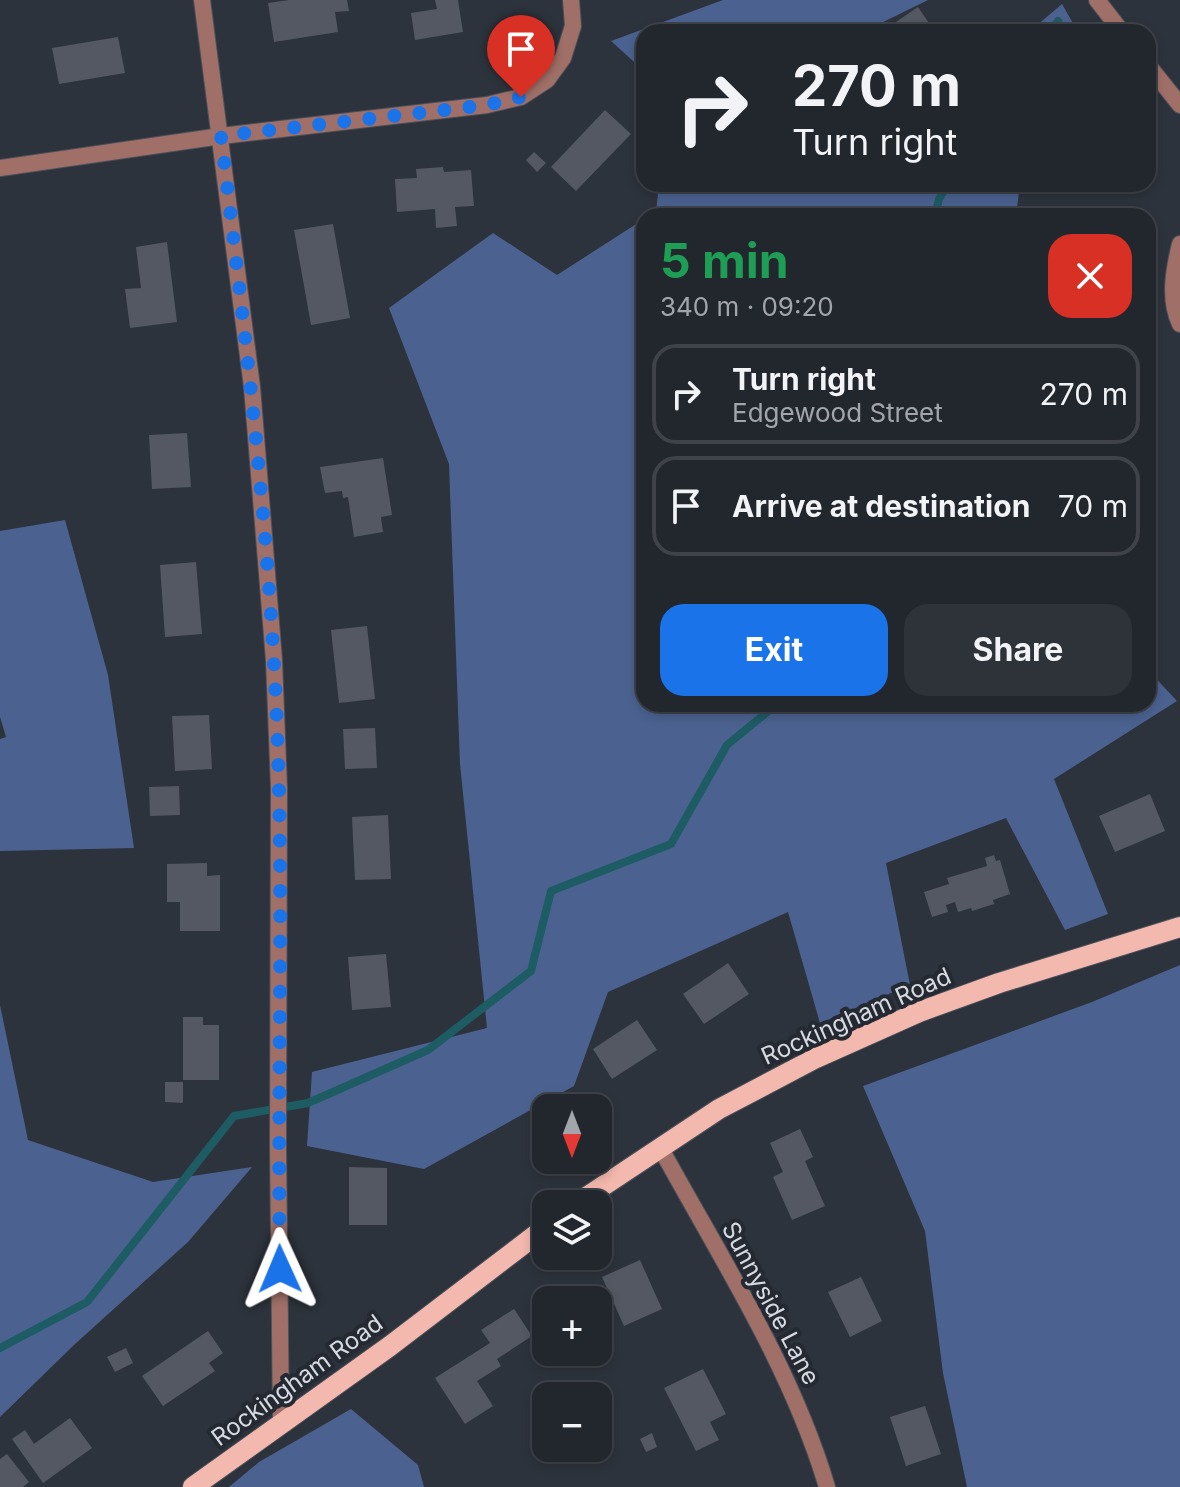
<!DOCTYPE html>
<html lang="en">
<head>
<meta charset="utf-8">
<style>
  :root { --surface:#22262d; --page:#2e3239; --text:#f1f3f6; --muted:#a2a5aa; --line:#3f4349; --accent:#1a73e8 }
  body { margin:0; font-family:Inter,sans-serif; background:var(--page); color:var(--text); height:100vh; display:flex; flex-direction:column; font-size:30px; white-space:nowrap }
  * { box-sizing:border-box; margin:0 }
  p { font-size:26px; color:var(--muted) }
  .icon { flex:none; width:44px; height:44px; fill:none; stroke:currentColor; stroke-width:2; stroke-linecap:round; stroke-linejoin:round }
  .map { position:relative; flex:1; overflow:hidden }
  .details { position:absolute; left:636px; top:208px; width:520px; height:504px; display:flex; flex-direction:column; background:var(--surface); border-radius:24px; box-shadow:0 4px 12px #0003,0 0 0 2px var(--line) }
  .details>* { flex:none }
  .guide { position:absolute; left:636px; top:24px; width:520px; height:168px; border-radius:24px; box-shadow:0 4px 12px #0003,0 0 0 2px var(--line); background:#22262d; color:var(--text); overflow:hidden }
  .needle { width:52px; rotate:180deg }
  .buttons { position:absolute; left:532px; top:1094px; display:grid; gap:16px }
  .buttons a { display:grid; place-items:center; width:80px; height:80px; border-radius:16px; background:var(--surface); box-shadow:0 4px 12px #0003,0 0 0 2px var(--line); font-size:40px }
  .pin { position:absolute; display:grid; place-items:center; width:68px; height:68px; color:#fff; margin:-82px -34px; border-radius:50% 50% 50% 0; rotate:-45deg; box-shadow:0 0 8px #0007 }
  .pin .icon { rotate:45deg }
  .me { position:absolute; width:88px; margin:-44px; rotate:359deg; stroke-linejoin:round; filter:drop-shadow(0 0 6px #0008) }
  .turn { display:flex; align-items:center; gap:28px; height:168px; padding:0 24px; font-size:36px }
  .turn .icon { width:104px; height:104px; stroke-width:2.5 }
  .turn b { display:block; font-size:56px; line-height:68px }
  .round { display:grid; place-items:center; flex:none; width:84px; height:84px; border-radius:24px; background:var(--page) }
  .headline { display:flex; align-items:center; justify-content:space-between; height:136px; padding:0 24px }
  h1 { font-size:48px; font-weight:700; line-height:60px; color:#1e9e55 }
  .action { display:flex; gap:16px; margin-top:auto; padding:16px 24px }
  .action a { flex:1; height:92px; border-radius:24px; background:var(--accent); color:#fff; font-size:32px; font-weight:700; line-height:92px; text-align:center }
  .action a+a { background:var(--page); color:var(--text) }
  ul { padding:0; list-style:none }
  li { display:flex; align-items:center; gap:24px; height:100px; margin:0 16px 12px; padding:0 8px; border:4px solid var(--line); border-radius:24px }
  li div { flex:1 }
  li b { display:block; font-size:30px }
  li em { font-style:normal }
  .map>svg:first-child { display:block }
  .forest { fill:#4b6290 }
  .lines { fill:none; stroke-linecap:round; stroke-linejoin:round }
  .stream { stroke:#1e5c64; stroke-width:8 }
  .building { fill:#535863 }
  .street-casing { stroke:#4c515a; stroke-width:18 }
  .primary-casing { stroke:#4c515a; stroke-width:22 }
  .street { stroke:#a07068; stroke-width:16 }
  .primary { stroke:#f3b8ae; stroke-width:20 }
  .route { stroke:#1a73e8; stroke-width:14; stroke-dasharray:0 25.2 }
  .labels { text-anchor:middle; dominant-baseline:central; stroke-width:8; stroke-linejoin:round; paint-order:stroke }
  .street-label { font-size:24px; fill:#d7dae1; stroke:#242932 }
</style>
</head>
<body>
<div class="map">
<svg width="1180" height="1487" viewBox="0 0 1180 1487">
  <rect width="100%" height="100%" fill="#2d333c"/>
  <g class="forest">
    <polygon points="723,0 928,0 863,32 644,32 644,71 611,41"/>
    <polygon points="1062,4 1078,32 1029,32"/>
    <polygon points="659,184 1020,184 1016,216 649,216 656,212"/>
    <polygon points="644,219 644,704 1148,704 1148,670 1177,701 1054,779 1108,914 1065,930 1006,818 886,863 910,985 820,1023 788,912 608,992 574,1086 424,1169 307,1146 312,1072 487,1028 460,764 449,464 389,308 493,233 557,275"/>
    <polygon points="65,520 108,675 134,848 0,851 0,739 6,737 0,717 0,531"/>
    <polygon points="1180,965 1180,1487 967,1487 943,1373 925,1231 863,1086 1092,1002"/>
    <polygon points="0,1005 28,1140 153,1182 252,1167 188,1242 75,1344 0,1417"/>
    <polygon points="351,1409 418,1465 424,1487 229,1487 259,1462"/>
  </g>
  <g class="lines">
    <g class="stream">
      <polyline points="1050,32 1058,21"/>
      <polyline points="935,216 939,199 948,184"/>
      <polyline points="0,1348 87,1302 234,1116 308,1103 428,1050 531,971 551,891 671,844 727,745 777,704"/>
    </g>
  </g>
  <g class="building">
    <polygon points="289,0 347,0 349,11 335,12 338,32 274,42 268,3"/>
    <polygon points="435,0 458,0 463,32 415,40 411,13 437,9"/>
    <polygon points="918,7 935,32 890,32 887,28"/>
    <polygon points="118,37 125,73 59,84 52,48"/>
    <polygon points="605,110 631,134 576,191 551,167"/>
    <polygon points="534,152 546,163 537,172 526,160"/>
    <polygon points="443,167 444,172 471,170 474,206 455,207 457,226 436,228 435,209 397,212 395,179 417,178 416,169"/>
    <polygon points="333,224 350,318 311,325 294,230"/>
    <polygon points="167,242 177,322 130,328 125,289 141,288 136,247"/>
    <polygon points="187,433 191,487 152,489 149,435"/>
    <polygon points="383,458 392,515 381,517 383,532 354,537 348,497 343,498 342,491 325,493 320,467"/>
    <polygon points="196,562 202,634 165,637 160,565"/>
    <polygon points="367,626 375,699 339,703 331,630"/>
    <polygon points="209,715 212,769 175,771 172,716"/>
    <polygon points="375,728 377,768 345,769 343,729"/>
    <polygon points="179,786 180,815 150,816 149,787"/>
    <polygon points="1150,794 1165,831 1115,852 1099,816"/>
    <polygon points="388,815 391,879 355,880 352,817"/>
    <polygon points="994,855 996,861 1000,860 1010,894 993,900 994,904 972,911 971,908 958,912 955,902 946,905 948,912 932,917 924,892 949,884 947,878 987,866 985,858"/>
    <polygon points="207,863 207,876 220,875 220,931 180,931 180,902 167,902 167,864"/>
    <polygon points="386,954 391,1007 352,1010 348,957"/>
    <polygon points="728,963 749,994 704,1024 683,994"/>
    <polygon points="183,1017 203,1017 203,1025 219,1025 219,1080 183,1080"/>
    <polygon points="637,1020 657,1050 612,1079 593,1049"/>
    <polygon points="165,1082 183,1082 183,1103 165,1102"/>
    <polygon points="800,1129 813,1157 805,1161 825,1206 792,1220 773,1177 783,1172 770,1143"/>
    <polygon points="349,1167 387,1168 387,1225 349,1225"/>
    <polygon points="640,1260 662,1309 624,1326 602,1277"/>
    <polygon points="861,1277 882,1321 850,1337 828,1292"/>
    <polygon points="514,1309 532,1336 497,1359 501,1366 477,1381 493,1406 465,1424 435,1378 490,1343 481,1330"/>
    <polygon points="208,1331 223,1353 209,1363 215,1371 163,1406 142,1376"/>
    <polygon points="126,1348 133,1363 115,1372 107,1357"/>
    <polygon points="703,1369 726,1414 710,1422 719,1440 696,1451 664,1388"/>
    <polygon points="925,1406 941,1454 906,1466 890,1417"/>
    <polygon points="70,1418 92,1448 43,1483 12,1439 25,1430 34,1444"/>
    <polygon points="652,1433 657,1447 646,1452 640,1439"/>
    <polygon points="7,1454 29,1482 23,1487 0,1487 0,1459"/>
  </g>
  <g class="lines">
    <g class="street-casing">
      <g id="street">
        <polyline points="202,0 252,387 274,660 279,788 278,1146 281,1423"/>
        <polyline points="1097,0 1122,32"/>
        <polyline points="1148,65 1180,105"/>
        <polyline points="0,168 221,136 487,105 521,97 547,80 563,58 573,26 571,0"/>
        <path d="M 1180,244 C 1174,269 1168,299 1180,324"/>
        <path d="M 660,1147 C 720,1257 791,1366 827,1487"/>
      </g>
    </g>
    <g class="primary-casing">
      <g id="primary">
        <polyline points="576,1204 719,1109 816,1058 919,1012 999,983 1180,927"/>
        <polyline points="193,1487 390,1346 546,1227"/>
      </g>
    </g>
    <use href="#street" class="street"/>
    <use href="#primary" class="primary"/>
  </g>
  <g class="lines">
    <path class="route" d="M 280,1269 C 277,1088 284,906 277,725 C 269,528 245,332 221,136 L 487,105 L 521,97"/>
  </g>
  <g class="labels">
    <g class="street-label">
      <text transform="translate(856 1016) rotate(-24)">Rockingham Road</text>
      <text transform="translate(771 1303) rotate(62)">Sunnyside Lane</text>
      <text transform="translate(297 1380) rotate(-36)">Rockingham Road</text>
    </g>
  </g>
</svg>
<div class="buttons">
<a><svg class="needle" viewBox="-14 -14 28 28"><path d="M0-13l5 13h-10z" fill="#e53935"/><path d="M0 13l5-13h-10z" fill="#a2a5aa"/></svg></a>
<a><svg class="icon" aria-label="layers" viewBox="0 0 24 24"><path d="M12 4l9 5-9 5-9-5zM3 14l9 5 9-5"/></svg></a>
<a>+</a>
<a>−</a>
</div>
<div class="pin" style="left:521px;top:97px;background:#d93025"><svg class="icon" aria-label="arrive" viewBox="0 0 24 24"><path d="M6 21V4h12l-3 4 3 4H6"/></svg></div>
<svg class="me" style="left:280px;top:1269px" viewBox="-20 -20 40 40"><path d="M0-17L14 15 0 8-14 15z" fill="#1a73e8" stroke="#fff" stroke-width="4"/></svg>
<div class="guide">
<div class="turn"><svg class="icon" aria-label="right" viewBox="0 0 24 24"><path d="M7 20v-9h11M14 6l5 5-5 5"/></svg><div><b>270 m</b>Turn right</div></div>
</div>
<section class="details">
<div class="headline"><div><h1>5 min</h1><p>340 m · 09:20</p></div><a class="round" style="background:#d93025;color:#fff"><svg class="icon" aria-label="close" viewBox="0 0 24 24"><path d="M6 6l12 12M18 6L6 18"/></svg></a></div>
<ul>
<li><svg class="icon" aria-label="right" viewBox="0 0 24 24"><path d="M7 20v-9h11M14 6l5 5-5 5"/></svg><div><b>Turn right</b><p>Edgewood Street</p></div><em>270 m</em></li>
<li><svg class="icon" aria-label="arrive" viewBox="0 0 24 24"><path d="M6 21V4h12l-3 4 3 4H6"/></svg><div><b>Arrive at destination</b></div><em>70 m</em></li>
</ul>
<div class="action"><a>Exit</a><a>Share</a></div>
</section>
</div>
</body>
</html>
